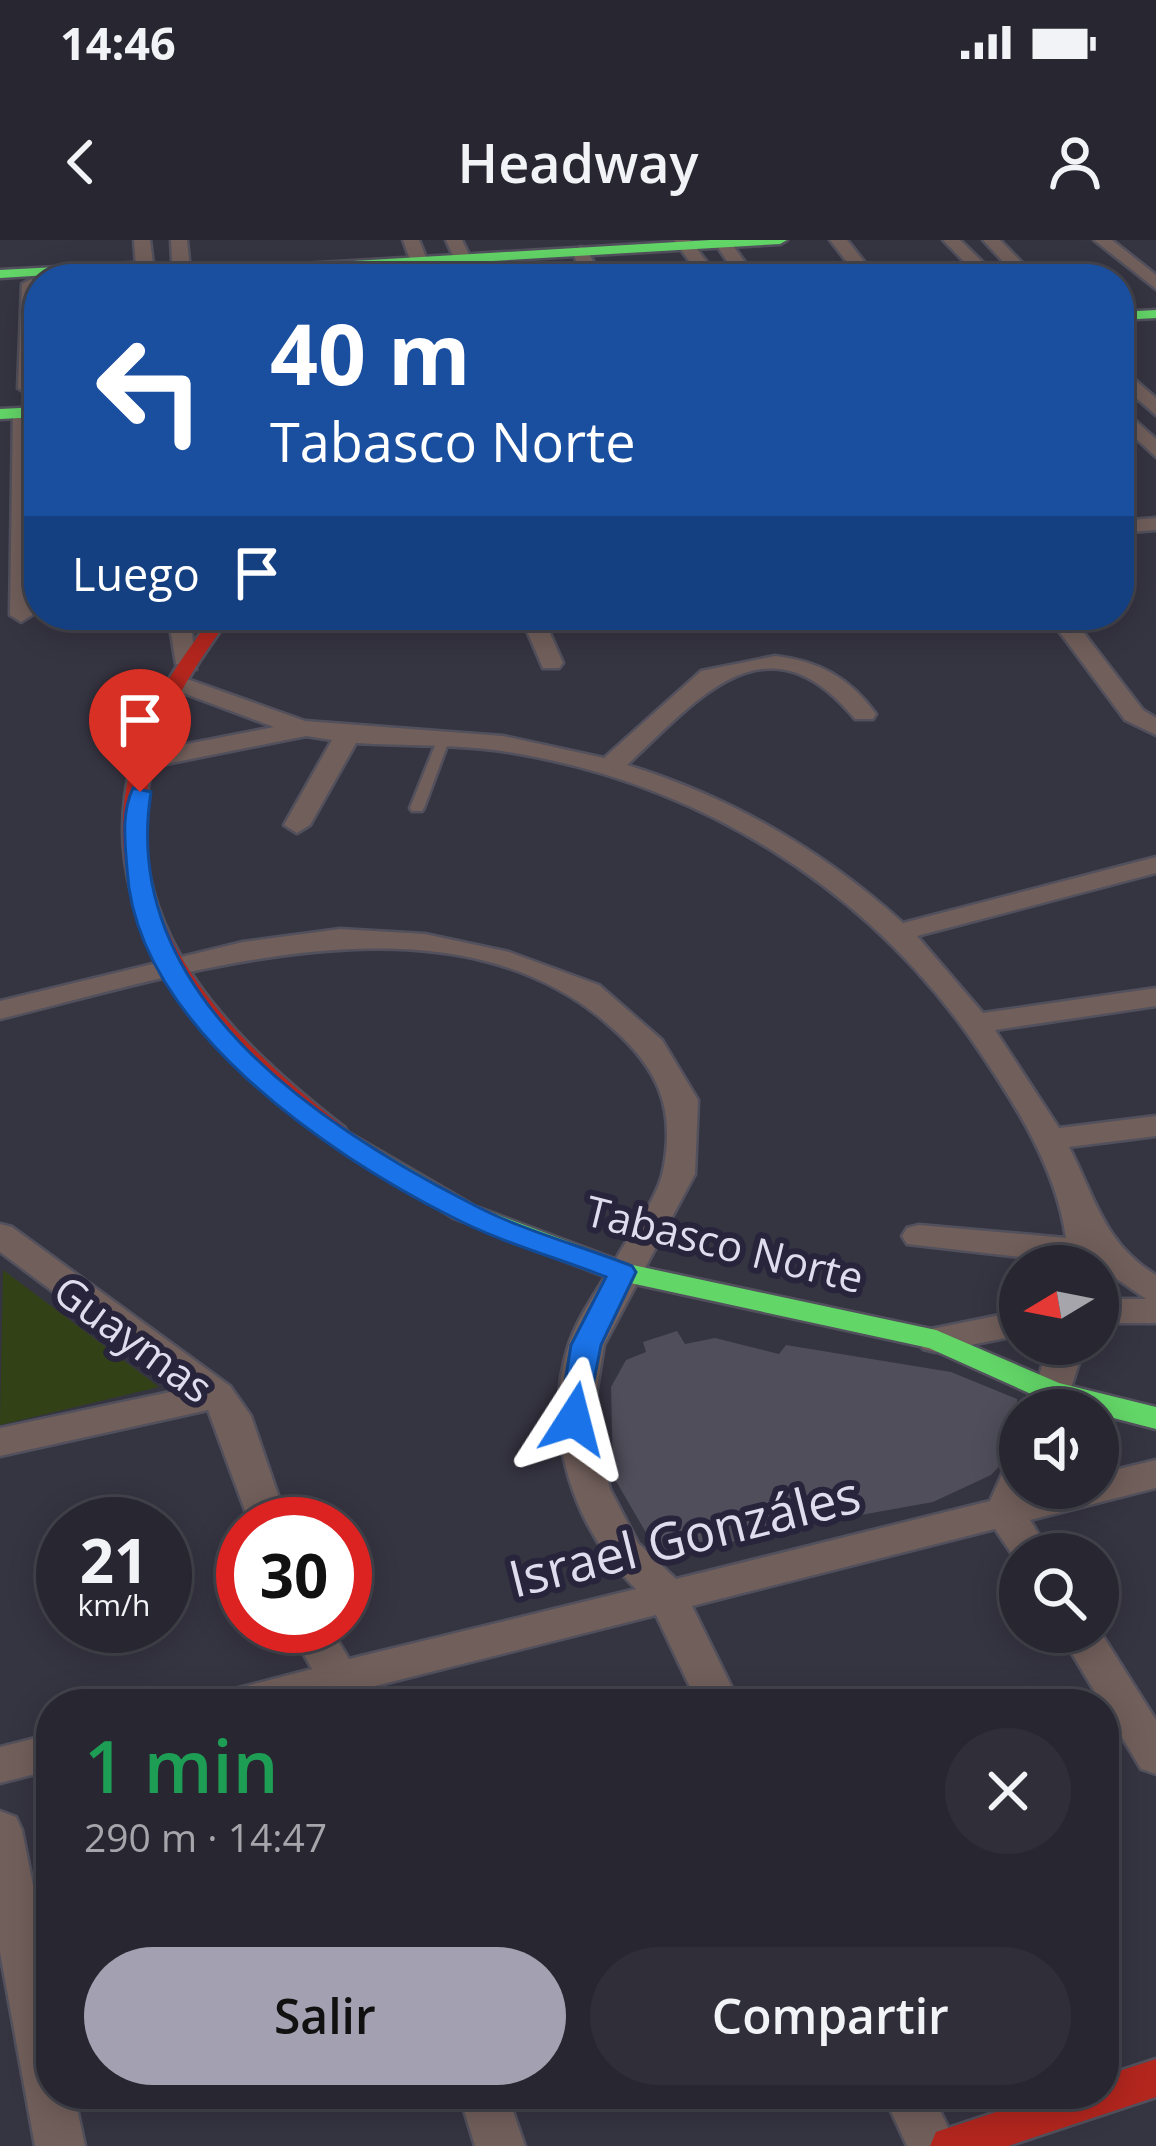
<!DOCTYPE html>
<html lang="es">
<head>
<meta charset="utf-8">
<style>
  :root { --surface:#282731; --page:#302f39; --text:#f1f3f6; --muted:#a5a5ab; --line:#44444d; --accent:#a3a1b1 }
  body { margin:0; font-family:"Open Sans",sans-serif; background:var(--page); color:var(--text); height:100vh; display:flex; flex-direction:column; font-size:45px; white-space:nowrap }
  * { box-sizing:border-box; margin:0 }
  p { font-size:39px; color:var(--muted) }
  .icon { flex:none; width:66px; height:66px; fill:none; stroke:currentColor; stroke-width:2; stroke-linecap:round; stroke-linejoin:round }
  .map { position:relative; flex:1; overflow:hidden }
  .drawer { position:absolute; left:36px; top:1449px; width:1083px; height:420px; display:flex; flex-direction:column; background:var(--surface); border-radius:48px; box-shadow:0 6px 30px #0003,0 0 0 3px var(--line) }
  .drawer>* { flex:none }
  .guide { position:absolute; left:24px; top:24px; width:1110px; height:366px; border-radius:48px; box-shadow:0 6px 30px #0003,0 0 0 3px var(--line); background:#1a4fa0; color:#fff; overflow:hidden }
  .needle { width:78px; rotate:260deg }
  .controls { position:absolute; left:999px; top:1005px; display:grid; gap:24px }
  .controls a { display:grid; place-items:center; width:120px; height:120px; border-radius:50%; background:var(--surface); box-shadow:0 6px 30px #0003,0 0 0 3px var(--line); font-size:60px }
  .speed { position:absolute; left:36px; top:1257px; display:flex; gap:24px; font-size:60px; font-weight:700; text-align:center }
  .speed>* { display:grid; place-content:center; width:156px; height:156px; border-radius:50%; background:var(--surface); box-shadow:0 6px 30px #0003,0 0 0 3px var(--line); line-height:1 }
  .speed small { font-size:30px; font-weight:400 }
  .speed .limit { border:18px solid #d22; background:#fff; color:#111 }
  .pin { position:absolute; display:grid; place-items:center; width:102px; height:102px; color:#fff; margin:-123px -51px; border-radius:50% 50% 50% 0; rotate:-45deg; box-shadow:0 0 12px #0007 }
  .pin .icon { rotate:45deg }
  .me { position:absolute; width:132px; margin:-66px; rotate:9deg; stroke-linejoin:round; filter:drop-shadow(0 0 9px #0008) }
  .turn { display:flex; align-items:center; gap:42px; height:252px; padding:0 48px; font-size:54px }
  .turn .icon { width:156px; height:156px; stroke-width:2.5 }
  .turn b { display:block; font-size:84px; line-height:102px }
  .then { display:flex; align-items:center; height:114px; padding:0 48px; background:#0003; gap:24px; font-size:45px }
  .round { display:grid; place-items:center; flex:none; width:126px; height:126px; border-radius:63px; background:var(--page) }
  .summary { display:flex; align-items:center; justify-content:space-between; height:204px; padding:0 48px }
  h1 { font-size:72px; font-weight:600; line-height:90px; color:#1e9e55 }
  .primary-button { display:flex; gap:24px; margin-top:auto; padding:24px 48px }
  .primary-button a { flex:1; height:138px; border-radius:72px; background:var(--accent); color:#111; font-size:48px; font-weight:600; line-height:138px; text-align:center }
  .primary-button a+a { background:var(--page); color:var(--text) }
  .status { display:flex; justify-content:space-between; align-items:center; height:84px; padding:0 60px; background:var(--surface); direction:ltr }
  .status svg { height:33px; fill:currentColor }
  header { display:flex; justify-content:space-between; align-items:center; height:156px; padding:0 48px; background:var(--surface); font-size:54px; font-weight:600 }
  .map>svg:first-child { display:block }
  .green { fill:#334216 }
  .building { fill:#4f4e5a }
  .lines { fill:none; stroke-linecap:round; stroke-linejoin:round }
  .lane-casing { stroke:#51505c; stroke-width:5 }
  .street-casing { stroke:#51505c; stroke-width:5 }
  .fast-casing { stroke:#51505c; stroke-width:5 }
  .jam-casing { stroke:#51505c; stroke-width:5 }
  .lane { fill:#715f5b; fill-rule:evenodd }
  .street { fill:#715f5b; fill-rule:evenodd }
  .fast { fill:#63d668; fill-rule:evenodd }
  .jam { fill:#b3261e; fill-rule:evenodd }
  .route { fill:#1a73e8; stroke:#114b97; stroke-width:3 }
  .labels { text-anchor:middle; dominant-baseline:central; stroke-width:12; stroke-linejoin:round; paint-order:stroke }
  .street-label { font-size:42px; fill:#dedced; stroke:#27243c }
  .near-street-label { font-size:51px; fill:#dedced; stroke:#27243c }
</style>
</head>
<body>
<div class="status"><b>14:46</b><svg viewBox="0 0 49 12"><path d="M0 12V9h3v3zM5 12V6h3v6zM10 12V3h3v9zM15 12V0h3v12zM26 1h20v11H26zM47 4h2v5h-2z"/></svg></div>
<header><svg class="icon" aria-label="back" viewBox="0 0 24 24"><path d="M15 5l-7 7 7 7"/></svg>Headway<svg class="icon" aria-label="person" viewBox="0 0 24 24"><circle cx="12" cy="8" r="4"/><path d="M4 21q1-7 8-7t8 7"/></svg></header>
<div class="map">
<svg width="1156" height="1906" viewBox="0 0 1156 1906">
  <rect width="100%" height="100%" fill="#353441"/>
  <polygon class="green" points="3,1030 159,1147 0,1185"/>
  <polygon class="building" points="677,1091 685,1104 715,1098 779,1114 786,1105 951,1132 1017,1159 1020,1215 1006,1219 991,1235 933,1262 761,1293 677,1319 652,1303 613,1236 611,1147 626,1120 646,1112 643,1102"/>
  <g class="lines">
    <g class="lane-casing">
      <polygon id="lane" points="444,494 450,498 424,568 422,571 412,571 410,568 438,498"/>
    </g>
    <g class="street-casing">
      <g id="street">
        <polygon points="134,0 150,0 155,39 137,39"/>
        <polygon points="171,0 187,0 191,39 173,39"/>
        <polygon points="403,0 419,0 435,39 417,39"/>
        <polygon points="446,0 462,0 481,39 463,39"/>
        <polygon points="674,0 690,0 720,39 702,39"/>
        <polygon points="713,0 729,0 757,39 739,39"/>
        <polygon points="830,0 847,0 878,39 860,39"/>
        <polygon points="943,0 960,0 1000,39 981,39"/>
        <polygon points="983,0 1000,0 1038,39 1019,39"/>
        <polygon points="1094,0 1112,0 1156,35 1156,49"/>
        <polygon points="580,7 586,8 603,39 585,39 572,12"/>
        <polygon points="31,39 39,43 38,148 28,154 18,148 22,44"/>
        <polygon points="1119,126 1156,158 1156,175 1119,143"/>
        <polygon points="1119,166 1156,199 1156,217 1119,183"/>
        <polygon points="23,167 33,173 32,375 21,382 10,375 13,173"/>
        <polygon points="1156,278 1156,290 1119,293 1119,281"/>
        <polygon points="168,375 190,375 196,429 176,424"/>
        <polygon points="520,375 542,375 563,423 559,428 543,428"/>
        <polygon points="1047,375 1070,375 1143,470 1156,478 1156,495 1125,480"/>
        <path d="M 775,416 C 819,421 850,438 876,474 L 873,479 L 855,479 C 767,372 699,458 627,525 C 731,557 822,610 903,683 L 1156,617 L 1156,633 L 917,696 L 983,773 L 1156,748 L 1156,766 L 995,790 L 1059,888 L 1156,876 L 1156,896 L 1069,907 C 1095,957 1104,1004 1156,1035 L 1156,1083 L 1098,1083 L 1098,1059 L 1146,1059 L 1098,1026 L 907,1004 L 902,996 L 907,988 L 919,985 L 1066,998 C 1056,928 1017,867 978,809 C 867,646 697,541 502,511 C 454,504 404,506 356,503 L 310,585 L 297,593 L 284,585 L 332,500 L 306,496 L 146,528 L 133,520 L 146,512 L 274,487 L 167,447 L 164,442 L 176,435 L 305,481 L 503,496 L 604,518 L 701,431 Z"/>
        <path d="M 340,689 L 425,694 L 509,712 L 599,745 L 662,800 L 698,860 L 695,934 L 604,1105 L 592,1179 L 610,1249 L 638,1303 L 676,1339 L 990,1261 L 1007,1223 L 1020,1219 L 1020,1248 L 1098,1248 L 1098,1234 L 1156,1220 L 1156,1248 L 1030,1280 L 1051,1314 L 1020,1314 L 1020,1326 L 995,1289 L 692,1366 L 740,1464 L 698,1464 L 656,1375 L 367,1448 L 375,1464 L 332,1464 L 329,1458 L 305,1464 L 217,1464 L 223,1452 L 312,1429 L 288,1386 L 329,1386 L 349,1419 L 636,1349 C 573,1288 542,1192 568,1107 C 577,1077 600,1047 616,1019 C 630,993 657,960 663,931 C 676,868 658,828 611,787 C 450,642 184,734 0,779 L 0,761 L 243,702 Z"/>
        <polygon points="0,984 12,987 230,1146 251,1176 288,1284 250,1284 208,1170 0,1216 0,1188 184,1149 0,1012"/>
        <polygon points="1020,1071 1020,1095 936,1112 923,1109 918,1100 923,1091 936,1088"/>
        <polygon points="1049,1104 1085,1104 1064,1170 1028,1170"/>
        <polygon points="1098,1388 1156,1480 1156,1534 1141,1529 1059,1392"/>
        <polygon points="51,1494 51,1530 0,1543 0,1507"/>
        <polygon points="0,1571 16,1577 22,1590 51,1736 51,1854 74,1854 85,1906 35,1906 0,1712"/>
        <polygon points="459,1854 507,1854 525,1906 475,1906"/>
        <polygon points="883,1854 932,1854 957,1906 907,1906"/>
      </g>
    </g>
    <g class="fast-casing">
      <g id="fast">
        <polygon points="711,0 787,0 780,4 186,39 108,39 115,35"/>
        <polygon points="151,22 146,29 0,38 0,30"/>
        <polygon points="1156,70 1156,78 1119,80 1119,72"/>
        <polygon points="39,167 39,177 0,179 0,169"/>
        <polygon points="335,885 474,966 628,1024 936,1090 1059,1143 1156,1167 1156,1189 1098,1174 1098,1170 1040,1158 929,1108 612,1039 454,978 326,899 322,893"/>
      </g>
    </g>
    <g class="jam-casing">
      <g id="jam">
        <path d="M 213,375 L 231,375 C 209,408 184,440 169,477 C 91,656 212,785 344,887 L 348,893 L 335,901 L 326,899 C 193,794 68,658 148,477 C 165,440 190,408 213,375 Z"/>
        <polygon points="1156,1819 1156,1857 1008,1906 930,1906 936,1892 1050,1854 1104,1854 1104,1836"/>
      </g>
    </g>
    <use href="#lane" class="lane"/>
    <use href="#street" class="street"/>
    <use href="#fast" class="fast"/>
    <use href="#jam" class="jam"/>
  </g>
  <path class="route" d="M 133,548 L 151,552 C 119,752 314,883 470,963 C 520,990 579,1005 632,1026 L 636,1032 L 601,1105 L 585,1186 L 563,1186 L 559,1179 L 571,1105 L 606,1037 C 555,1017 500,1002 452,977 C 325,913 136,784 127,629 C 125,602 121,573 133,548 Z"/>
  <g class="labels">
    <g class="street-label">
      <text transform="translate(725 1003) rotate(14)">Tabasco Norte</text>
      <text transform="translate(134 1098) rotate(36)">Guaymas</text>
    </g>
    <g class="near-street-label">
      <text transform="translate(684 1295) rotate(-14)">Israel Gonzáles</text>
    </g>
  </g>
</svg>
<div class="controls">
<a><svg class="needle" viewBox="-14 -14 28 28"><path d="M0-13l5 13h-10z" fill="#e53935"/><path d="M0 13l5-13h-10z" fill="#a5a5ab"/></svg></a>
<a><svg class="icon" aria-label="sound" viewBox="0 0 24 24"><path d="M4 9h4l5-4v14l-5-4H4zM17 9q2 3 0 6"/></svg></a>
<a><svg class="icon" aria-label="search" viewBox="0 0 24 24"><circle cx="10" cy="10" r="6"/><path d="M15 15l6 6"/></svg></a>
</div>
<div class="speed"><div>21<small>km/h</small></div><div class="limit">30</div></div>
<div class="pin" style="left:140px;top:552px;background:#d93025"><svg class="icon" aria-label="arrive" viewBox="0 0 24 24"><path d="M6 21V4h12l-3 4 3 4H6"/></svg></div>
<svg class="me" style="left:574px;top:1179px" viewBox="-20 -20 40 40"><path d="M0-17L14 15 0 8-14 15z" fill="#1a73e8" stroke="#fff" stroke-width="4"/></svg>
<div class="guide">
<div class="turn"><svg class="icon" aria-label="left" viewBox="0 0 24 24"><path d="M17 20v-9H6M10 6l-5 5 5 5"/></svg><div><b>40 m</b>Tabasco Norte</div></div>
<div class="then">Luego<svg class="icon" aria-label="arrive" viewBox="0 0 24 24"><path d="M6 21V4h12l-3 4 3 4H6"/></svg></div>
</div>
<section class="drawer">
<div class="summary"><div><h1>1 min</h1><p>290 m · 14:47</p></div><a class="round"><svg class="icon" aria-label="close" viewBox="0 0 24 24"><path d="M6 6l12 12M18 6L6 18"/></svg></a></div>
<div class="primary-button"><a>Salir</a><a>Compartir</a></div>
</section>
</div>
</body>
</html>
